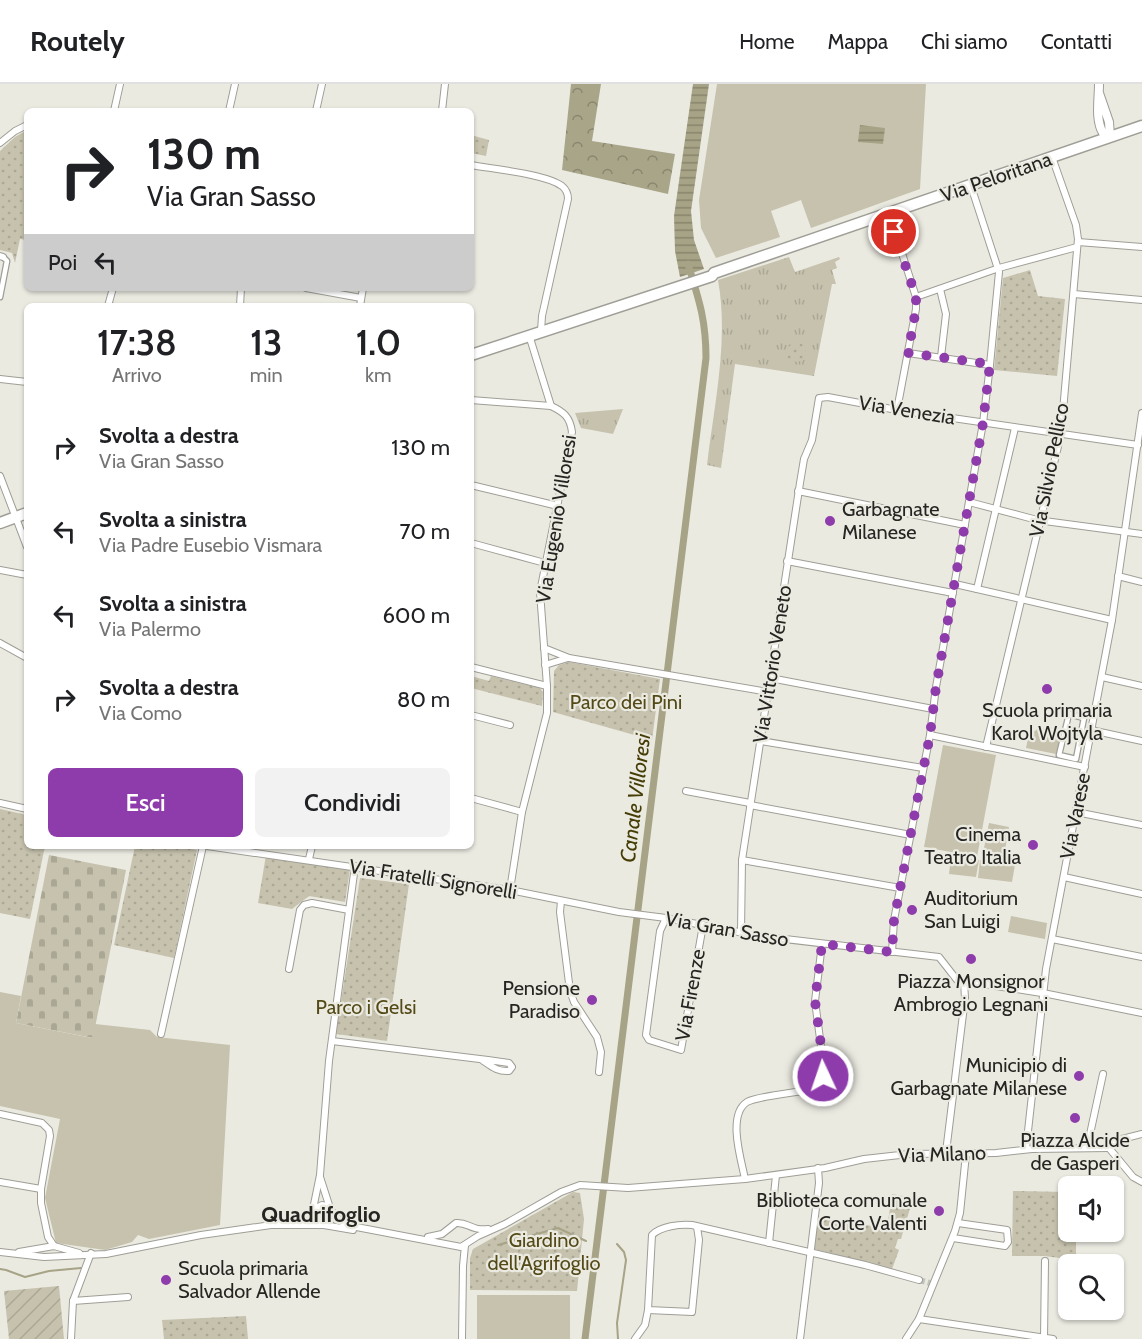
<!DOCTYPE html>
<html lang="it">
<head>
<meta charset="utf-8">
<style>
  :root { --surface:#fff; --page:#f2f2f2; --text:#202124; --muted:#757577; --line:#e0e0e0; --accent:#8e3cab }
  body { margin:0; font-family:Cabin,sans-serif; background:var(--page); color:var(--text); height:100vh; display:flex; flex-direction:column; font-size:22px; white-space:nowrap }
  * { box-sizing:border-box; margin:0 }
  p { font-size:20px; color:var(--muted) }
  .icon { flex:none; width:33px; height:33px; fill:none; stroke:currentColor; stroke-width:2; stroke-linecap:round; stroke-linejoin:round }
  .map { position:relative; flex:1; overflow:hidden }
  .side { position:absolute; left:24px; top:219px; width:450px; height:546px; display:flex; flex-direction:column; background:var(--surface); border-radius:9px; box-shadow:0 2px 4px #0004 }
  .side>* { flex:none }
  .banner { position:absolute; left:24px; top:24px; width:450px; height:183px; border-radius:9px; box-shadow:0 2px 4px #0004; background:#fff; color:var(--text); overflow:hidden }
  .controls { position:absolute; left:1058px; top:1092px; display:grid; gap:12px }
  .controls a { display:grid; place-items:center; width:66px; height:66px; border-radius:9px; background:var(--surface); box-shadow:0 2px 4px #0004; font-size:30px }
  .pin { position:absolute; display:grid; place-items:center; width:51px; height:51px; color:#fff; margin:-26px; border:3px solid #fff; border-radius:50%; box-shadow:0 2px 6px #0007 }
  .me { position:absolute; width:66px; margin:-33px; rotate:357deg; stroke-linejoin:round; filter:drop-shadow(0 0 4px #0008) }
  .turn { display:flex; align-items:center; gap:21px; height:126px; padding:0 24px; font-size:27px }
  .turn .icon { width:78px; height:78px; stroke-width:2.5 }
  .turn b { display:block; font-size:42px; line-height:51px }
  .then { display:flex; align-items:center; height:57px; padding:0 24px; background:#0003; gap:12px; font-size:22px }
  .eta { display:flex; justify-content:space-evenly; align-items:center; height:102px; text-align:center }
  .eta b { font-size:36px; font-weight:600; line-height:42px }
  .button { display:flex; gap:12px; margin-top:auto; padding:12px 24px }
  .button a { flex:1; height:69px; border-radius:9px; background:var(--accent); color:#fff; font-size:24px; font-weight:600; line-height:69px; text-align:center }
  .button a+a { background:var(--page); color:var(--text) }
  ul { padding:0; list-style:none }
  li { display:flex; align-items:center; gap:18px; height:84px; padding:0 24px }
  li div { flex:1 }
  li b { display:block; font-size:22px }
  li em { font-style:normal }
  header { display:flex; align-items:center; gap:36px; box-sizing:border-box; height:84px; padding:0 30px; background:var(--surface); border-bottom:2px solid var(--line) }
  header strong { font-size:28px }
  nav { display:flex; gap:33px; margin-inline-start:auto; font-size:21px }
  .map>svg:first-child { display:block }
  .grass { fill:url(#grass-tufts) }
  .forest { fill:url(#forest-crowns) }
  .cemetery { fill:url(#cemetery-stones) }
  .park { fill:url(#park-dots) }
  .garden { fill:url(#garden-furrows) }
  .pitch { fill:#c6c2ae }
  .water { fill:url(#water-rules) }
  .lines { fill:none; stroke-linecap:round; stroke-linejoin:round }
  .stream { stroke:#a7a386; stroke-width:2 }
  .canal { stroke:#a7a386; stroke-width:7 }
  .minor-tunnel { stroke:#c4c3bb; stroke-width:6; stroke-dasharray:6 3; stroke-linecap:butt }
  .pedestrian-casing { stroke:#9f9e96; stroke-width:7 }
  .minor-casing { stroke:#9f9e96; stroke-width:8 }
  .tertiary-casing { stroke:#9f9e96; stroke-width:10 }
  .primary-casing { stroke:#9f9e96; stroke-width:13 }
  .pedestrian { stroke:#fff; stroke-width:4.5 }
  .minor { stroke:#fff; stroke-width:6 }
  .tertiary { stroke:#fff; stroke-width:8 }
  .primary { stroke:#fff; stroke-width:10 }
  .route { stroke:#8e3cab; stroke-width:10; stroke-dasharray:0 18 }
  .poi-dot { fill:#8e3cab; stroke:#ebeae1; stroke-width:2 }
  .labels { text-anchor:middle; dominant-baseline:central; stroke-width:4.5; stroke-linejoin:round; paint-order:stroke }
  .street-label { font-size:20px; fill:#262522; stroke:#ebeae1 }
  .poi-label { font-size:20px; fill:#262522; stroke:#ebeae1; text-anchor:end }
  .park-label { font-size:20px; fill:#534a17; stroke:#ebeae1 }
  .water-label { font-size:21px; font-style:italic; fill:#453d06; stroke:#ebeae1 }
  .quarter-label { font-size:22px; font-weight:bold; fill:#262522; stroke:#ebeae1 }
</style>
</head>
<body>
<header>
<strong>Routely</strong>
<nav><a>Home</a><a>Mappa</a><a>Chi siamo</a><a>Contatti</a></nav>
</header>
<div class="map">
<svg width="1142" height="1255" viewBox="0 0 1142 1255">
  <defs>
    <pattern id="grass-tufts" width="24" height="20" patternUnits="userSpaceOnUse" patternTransform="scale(1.5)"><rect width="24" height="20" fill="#c6c2ae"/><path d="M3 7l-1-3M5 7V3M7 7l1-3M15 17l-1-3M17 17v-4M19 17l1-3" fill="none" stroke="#aaa795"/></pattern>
    <pattern id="forest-crowns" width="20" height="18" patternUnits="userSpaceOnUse" patternTransform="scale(1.5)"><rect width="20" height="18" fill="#a9a588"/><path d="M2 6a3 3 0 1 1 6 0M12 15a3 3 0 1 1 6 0" fill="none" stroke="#89866f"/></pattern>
    <pattern id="cemetery-stones" width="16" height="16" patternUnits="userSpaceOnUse" patternTransform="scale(1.5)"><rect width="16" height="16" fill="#c6c2ae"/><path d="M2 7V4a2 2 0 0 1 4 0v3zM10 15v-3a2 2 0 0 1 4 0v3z" fill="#aaa795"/></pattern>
    <pattern id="park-dots" width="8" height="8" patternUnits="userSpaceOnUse" patternTransform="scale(1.5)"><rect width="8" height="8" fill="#c6c2ae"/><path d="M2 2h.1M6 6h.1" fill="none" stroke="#aaa795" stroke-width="1.8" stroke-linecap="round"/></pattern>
    <pattern id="garden-furrows" width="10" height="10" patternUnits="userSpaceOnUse" patternTransform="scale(1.5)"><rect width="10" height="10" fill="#c6c2ae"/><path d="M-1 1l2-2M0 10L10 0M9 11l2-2" fill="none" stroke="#aaa795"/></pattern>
    <pattern id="water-rules" width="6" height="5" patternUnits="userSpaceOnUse" patternTransform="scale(1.5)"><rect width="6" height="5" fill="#a7a386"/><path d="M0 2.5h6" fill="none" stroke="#88856d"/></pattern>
  </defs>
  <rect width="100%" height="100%" fill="#ebeae1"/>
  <g class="grass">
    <path d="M 789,173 L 795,188 L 839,173 L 840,175 L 835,178 L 837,184 L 832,186 L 836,200 L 832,200 L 814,292 L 735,280 L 721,384 L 707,381 C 714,321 729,257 718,196 Z"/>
    <polygon points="623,325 613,350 581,344 575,329"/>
  </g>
  <polygon class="forest" points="571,0 601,0 592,57 675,70 668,110 562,86"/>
  <polygon class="cemetery" points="49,771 126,786 93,954 16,939"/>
  <g class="park">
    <polygon points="27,46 27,156 20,155 15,179 12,169 0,166 0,67 15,53"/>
    <polygon points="471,51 489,56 486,72 471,69"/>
    <polygon points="1030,186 1038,212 1065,215 1057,292 994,286 1003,194"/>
    <circle cx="796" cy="268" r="10"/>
    <polygon points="569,578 660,595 652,656 553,628 554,587 559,581"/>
    <polygon points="471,592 489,597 491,592 540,604 543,608 542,622 471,604"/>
    <polygon points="0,725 27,731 27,762 45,762 30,835 0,829"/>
    <polygon points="135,762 178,762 197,766 174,874 114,861"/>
    <polygon points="266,771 350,785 345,818 309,812 292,825 258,819"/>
    <polygon points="360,794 409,800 387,957 336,950"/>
    <polygon points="1013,1107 1068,1108 1068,1148 1076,1148 1076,1176 1044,1172 1012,1172"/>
    <polygon points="573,1108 580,1109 584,1135 577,1207 470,1206 470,1174 473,1165"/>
    <polygon points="892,1110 913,1114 901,1155 898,1155 895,1164 899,1166 892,1185 814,1165 817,1134 887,1144"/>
    <polygon points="246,1232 248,1255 164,1255 162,1236"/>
  </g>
  <polygon class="garden" points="59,1202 64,1255 9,1255 4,1207"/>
  <g class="pitch">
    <polygon points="717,0 926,0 920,105 811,144 801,116 771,127 780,153 716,174 701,144 699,116"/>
    <polygon points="1040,643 1054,646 1057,651 1061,652 1056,670 1026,664 1030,645 1035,647"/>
    <polygon points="943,661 996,671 977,773 924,763"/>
    <polygon points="989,739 1009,743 1003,778 982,774"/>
    <polygon points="951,772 979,776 976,793 949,790"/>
    <polygon points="980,776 1015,781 1012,798 978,794"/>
    <polygon points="1011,832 1047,839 1045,855 1008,848"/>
    <polygon points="0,908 21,912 16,939 92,954 95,940 150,946 157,953 230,961 220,1141 149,1155 138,1151 132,1158 105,1166 56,1159 45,1114 60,1035 0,1022"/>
    <rect x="477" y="1211" width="93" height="44"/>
  </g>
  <g class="water">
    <polygon points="693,0 709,0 691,127 694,156 704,185 680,193 675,167 674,132"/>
    <polygon points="860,41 885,44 883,60 858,58"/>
  </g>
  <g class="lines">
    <g class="stream">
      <polyline points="617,1160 624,1168 626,1176 617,1239 618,1255"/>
      <polyline points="498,1161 558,1144 586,1157"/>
      <polyline points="0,1185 6,1186 25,1193 49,1187 81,1184"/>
    </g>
    <path class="canal" d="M 585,1255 L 706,274 C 706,236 699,216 688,180"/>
    <polyline class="minor-tunnel" points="919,1196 930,1199"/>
    <g class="pedestrian-casing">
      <g id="pedestrian">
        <polyline points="0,213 7,177 3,173"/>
        <polygon points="1069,630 1084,634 1076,675 1059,671"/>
      </g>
    </g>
    <g class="minor-casing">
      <g id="minor">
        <polyline points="114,27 120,0"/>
        <polyline points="229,27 235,0"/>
        <polyline points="316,27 322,0"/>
        <polyline points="442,27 445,0"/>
        <polyline points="0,59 15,47 27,41"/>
        <path d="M 471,81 C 493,85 546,90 562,102 C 567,106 568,110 568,115 L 542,232 L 541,247"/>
        <polyline points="889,129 916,213 916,225 897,326"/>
        <polyline points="1078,158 1142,163"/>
        <polyline points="0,172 3,173"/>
        <polyline points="306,204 361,214"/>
        <polyline points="940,205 946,230 941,273"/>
        <polyline points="1074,210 1142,216"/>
        <polyline points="916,213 999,184 1077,163"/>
        <polyline points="108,222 113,204"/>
        <polyline points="240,222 241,204"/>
        <polyline points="360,222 363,204"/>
        <polyline points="529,251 551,322"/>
        <polyline points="908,269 990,281"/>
        <polyline points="0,295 27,298"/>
        <path d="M 471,316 L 551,322 C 564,328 570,333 572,348 L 540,508 L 547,602 L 547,629 L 522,728 L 510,806"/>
        <polyline points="0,392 27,463"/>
        <polyline points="471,401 558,422"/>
        <polyline points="798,407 965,441"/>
        <polyline points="969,418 1037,436 1142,450"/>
        <polyline points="471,459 545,479"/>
        <polyline points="787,477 953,509"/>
        <polyline points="0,486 27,491"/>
        <polyline points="1118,492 1142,498"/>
        <polyline points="955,500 1112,536"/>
        <polyline points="977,505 1015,344"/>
        <polyline points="0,559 27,574"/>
        <polyline points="544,564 569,574 768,608"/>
        <polyline points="545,581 568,574"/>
        <polyline points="471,583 547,602"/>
        <polyline points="1102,593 1142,602"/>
        <polyline points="770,594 933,625"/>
        <polyline points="471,631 510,641"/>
        <polyline points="1091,646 1142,657"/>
        <polyline points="930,651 1085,683"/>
        <polyline points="761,657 923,684"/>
        <polyline points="986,663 1061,350 1078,155 1076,141 1052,73"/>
        <polyline points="686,707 750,719"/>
        <polyline points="471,714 522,728"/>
        <polyline points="0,719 27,725"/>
        <polyline points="750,721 911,751"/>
        <polyline points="1076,728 1142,741"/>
        <polyline points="207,762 510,806 619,828 666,834 759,852 939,873 957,896 1048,910 1142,929"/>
        <polyline points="309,775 312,762"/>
        <polyline points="742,776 900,804"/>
        <polyline points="1064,793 1142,810"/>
        <polyline points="561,817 560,828 570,907 574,918 597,953 601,968 599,988"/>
        <polyline points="666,834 660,847 646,951 649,956 681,966 703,841"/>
        <polyline points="741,848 742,776 800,399 804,375 812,356 819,314 828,313 897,326 1138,361"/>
        <polyline points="1052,855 1142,873"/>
        <polyline points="892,868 894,836 930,651 936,603 983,339 990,281 999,188 971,102"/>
        <polyline points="289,885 300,826 304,821 312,819 349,826"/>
        <polyline points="161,950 203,762"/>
        <path d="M 332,957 L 488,976 L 509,979 L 512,983 L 509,987 C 497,988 491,982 482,976"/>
        <polyline points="0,1030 42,1039 49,1046 50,1052 41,1105 41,1119 48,1153 54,1162"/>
        <polyline points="1087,1064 1103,990"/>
        <polyline points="1109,1064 1133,1093 1142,1098"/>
        <polyline points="1109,1064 1114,1057 1142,1050"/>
        <polyline points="1026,1065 1046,885 1112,536 1142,329"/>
        <polyline points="946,1068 965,914 964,898"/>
        <polyline points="320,1093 330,1124"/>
        <path d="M 745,1095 C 741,1075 727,1031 747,1018 C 758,1012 794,1009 808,1006 L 820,998 L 824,985 L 815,917 L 822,860"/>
        <polyline points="0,1098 41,1105"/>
        <path d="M 314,1125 L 322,1121 C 330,1122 334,1127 332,1135 L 325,1141"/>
        <polyline points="332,1128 339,1136 346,1141 461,1163 478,1152 505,1140 561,1108 580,1101 628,1104 745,1095 825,1084 864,1075 909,1070 996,1069 1032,1065 1109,1064"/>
        <polyline points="319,1141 314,1138 312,1130 320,1091 329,977 355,782"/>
        <path d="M 697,1143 L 699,1156 L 692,1228 L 648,1226 L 652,1151 C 661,1142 680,1140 692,1141 L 865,1181 L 919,1196"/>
        <path d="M 428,1153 L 442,1150 L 456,1139 C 469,1138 470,1147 488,1145"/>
        <polyline points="953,1154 1005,1162 1008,1158 1007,1146 958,1139"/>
        <polyline points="769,1159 776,1091"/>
        <polyline points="0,1168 44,1173 106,1170 201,1151 271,1141 324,1141 353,1146"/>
        <polyline points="19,1168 54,1162 79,1169"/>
        <polyline points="73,1217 128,1213"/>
        <polyline points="919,1235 1053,1255"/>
        <polyline points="71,1255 73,1217 91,1169"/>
        <polyline points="462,1255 463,1182 465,1161"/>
        <polyline points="635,1255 645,1241 648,1226"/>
        <polyline points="800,1255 819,1099 818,1084"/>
        <polyline points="906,1255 919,1235 955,1147 960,1129 966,1070"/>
        <polyline points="1044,1255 1045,1177"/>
      </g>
    </g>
    <g class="tertiary-casing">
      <path id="tertiary" d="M 1099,9 L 1109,38 L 1110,52 L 1103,49 C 1095,36 1099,15 1099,0"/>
    </g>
    <g class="primary-casing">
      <g id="primary">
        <polyline points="471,271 712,192 714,189 1142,42"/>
        <polyline points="0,439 27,429"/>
      </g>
    </g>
    <use href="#pedestrian" class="pedestrian"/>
    <use href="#minor" class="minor"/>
    <use href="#tertiary" class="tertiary"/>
    <use href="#primary" class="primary"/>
  </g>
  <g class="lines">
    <polyline class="route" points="823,992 823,976 815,917 822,860 892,868 894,836 930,651 936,603 983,339 990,280 908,269 916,225 916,213 894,148"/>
  </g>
  <g class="poi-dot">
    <circle cx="830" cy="437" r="6"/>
    <circle cx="1047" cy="605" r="6"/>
    <circle cx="1033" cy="761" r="6"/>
    <circle cx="912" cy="826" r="6"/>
    <circle cx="971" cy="875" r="6"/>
    <circle cx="592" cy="916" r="6"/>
    <circle cx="1079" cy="992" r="6"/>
    <circle cx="1075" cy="1034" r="6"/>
    <circle cx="939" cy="1127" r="6"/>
    <circle cx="166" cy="1196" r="6"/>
  </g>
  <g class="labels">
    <g class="street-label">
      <text transform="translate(996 93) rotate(-19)">Via Peloritana</text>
      <text transform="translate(907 326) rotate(9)">Via Venezia</text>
      <text transform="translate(1049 386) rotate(-79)">Via Silvio Pellico</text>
      <text transform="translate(556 435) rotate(-81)">Via Eugenio Villoresi</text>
      <text transform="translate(772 580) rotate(-81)">Via Vittorio Veneto</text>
      <text transform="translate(1075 732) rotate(-79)">Via Varese</text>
      <text transform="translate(433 795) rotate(9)">Via Fratelli Signorelli</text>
      <text transform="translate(727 845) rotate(10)">Via Gran Sasso</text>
      <text transform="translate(690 911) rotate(-80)">Via Firenze</text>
      <text transform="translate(942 1070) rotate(-2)">Via Milano</text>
    </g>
    <g class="poi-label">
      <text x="842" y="425" text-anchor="start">Garbagnate<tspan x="842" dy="23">Milanese</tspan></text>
      <text x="1047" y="626" text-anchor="middle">Scuola primaria<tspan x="1047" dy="23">Karol Wojtyla</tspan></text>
      <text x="1021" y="750">Cinema<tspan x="1021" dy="23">Teatro Italia</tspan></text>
      <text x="924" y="814" text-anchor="start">Auditorium<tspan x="924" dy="23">San Luigi</tspan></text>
      <text x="971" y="897" text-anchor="middle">Piazza Monsignor<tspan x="971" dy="23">Ambrogio Legnani</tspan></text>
      <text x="580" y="904">Pensione<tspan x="580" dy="23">Paradiso</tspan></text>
      <text x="1067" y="981">Municipio di<tspan x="1067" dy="23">Garbagnate Milanese</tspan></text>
      <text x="1075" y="1056" text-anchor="middle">Piazza Alcide<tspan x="1075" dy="23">de Gasperi</tspan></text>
      <text x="927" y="1116">Biblioteca comunale<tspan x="927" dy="23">Corte Valenti</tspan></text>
      <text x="178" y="1184" text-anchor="start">Scuola primaria<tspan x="178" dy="23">Salvador Allende</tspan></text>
    </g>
    <g class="park-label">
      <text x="626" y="618">Parco dei Pini</text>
      <text x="366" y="923">Parco i Gelsi</text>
      <text x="544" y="1156">Giardino<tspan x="544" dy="23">dell'Agrifoglio</tspan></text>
    </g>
    <g class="water-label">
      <text transform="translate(635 714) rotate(-83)">Canale Villoresi</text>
    </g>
    <g class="quarter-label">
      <text x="321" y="1130">Quadrifoglio</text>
    </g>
  </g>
</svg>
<div class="controls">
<a><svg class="icon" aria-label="sound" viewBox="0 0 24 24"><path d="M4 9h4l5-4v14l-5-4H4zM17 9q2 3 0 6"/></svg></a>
<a><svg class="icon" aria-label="search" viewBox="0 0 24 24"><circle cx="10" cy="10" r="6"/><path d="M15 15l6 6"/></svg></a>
</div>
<div class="pin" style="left:894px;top:148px;background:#d93025"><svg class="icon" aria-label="arrive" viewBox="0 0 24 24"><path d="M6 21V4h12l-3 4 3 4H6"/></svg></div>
<svg class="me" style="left:823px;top:992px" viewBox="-20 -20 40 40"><circle r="17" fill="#8e3cab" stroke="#fff" stroke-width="3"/><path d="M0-11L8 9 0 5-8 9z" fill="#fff"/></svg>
<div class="banner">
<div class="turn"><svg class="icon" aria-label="right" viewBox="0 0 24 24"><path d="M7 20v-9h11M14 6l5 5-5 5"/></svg><div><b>130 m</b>Via Gran Sasso</div></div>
<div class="then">Poi<svg class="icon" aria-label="left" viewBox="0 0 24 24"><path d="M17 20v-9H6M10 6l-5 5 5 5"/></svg></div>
</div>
<section class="side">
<div class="eta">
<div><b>17:38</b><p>Arrivo</p></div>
<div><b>13</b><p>min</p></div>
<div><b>1.0</b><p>km</p></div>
</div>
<ul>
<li><svg class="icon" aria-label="right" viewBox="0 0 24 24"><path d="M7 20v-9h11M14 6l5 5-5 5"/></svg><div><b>Svolta a destra</b><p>Via Gran Sasso</p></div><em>130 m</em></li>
<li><svg class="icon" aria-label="left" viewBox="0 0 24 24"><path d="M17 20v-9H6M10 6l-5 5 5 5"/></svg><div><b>Svolta a sinistra</b><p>Via Padre Eusebio Vismara</p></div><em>70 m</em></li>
<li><svg class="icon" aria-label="left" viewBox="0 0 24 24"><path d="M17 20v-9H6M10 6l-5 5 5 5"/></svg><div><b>Svolta a sinistra</b><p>Via Palermo</p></div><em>600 m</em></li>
<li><svg class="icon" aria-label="right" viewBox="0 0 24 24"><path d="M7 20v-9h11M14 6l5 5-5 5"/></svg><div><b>Svolta a destra</b><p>Via Como</p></div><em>80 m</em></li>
</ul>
<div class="button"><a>Esci</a><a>Condividi</a></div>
</section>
</div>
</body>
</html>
